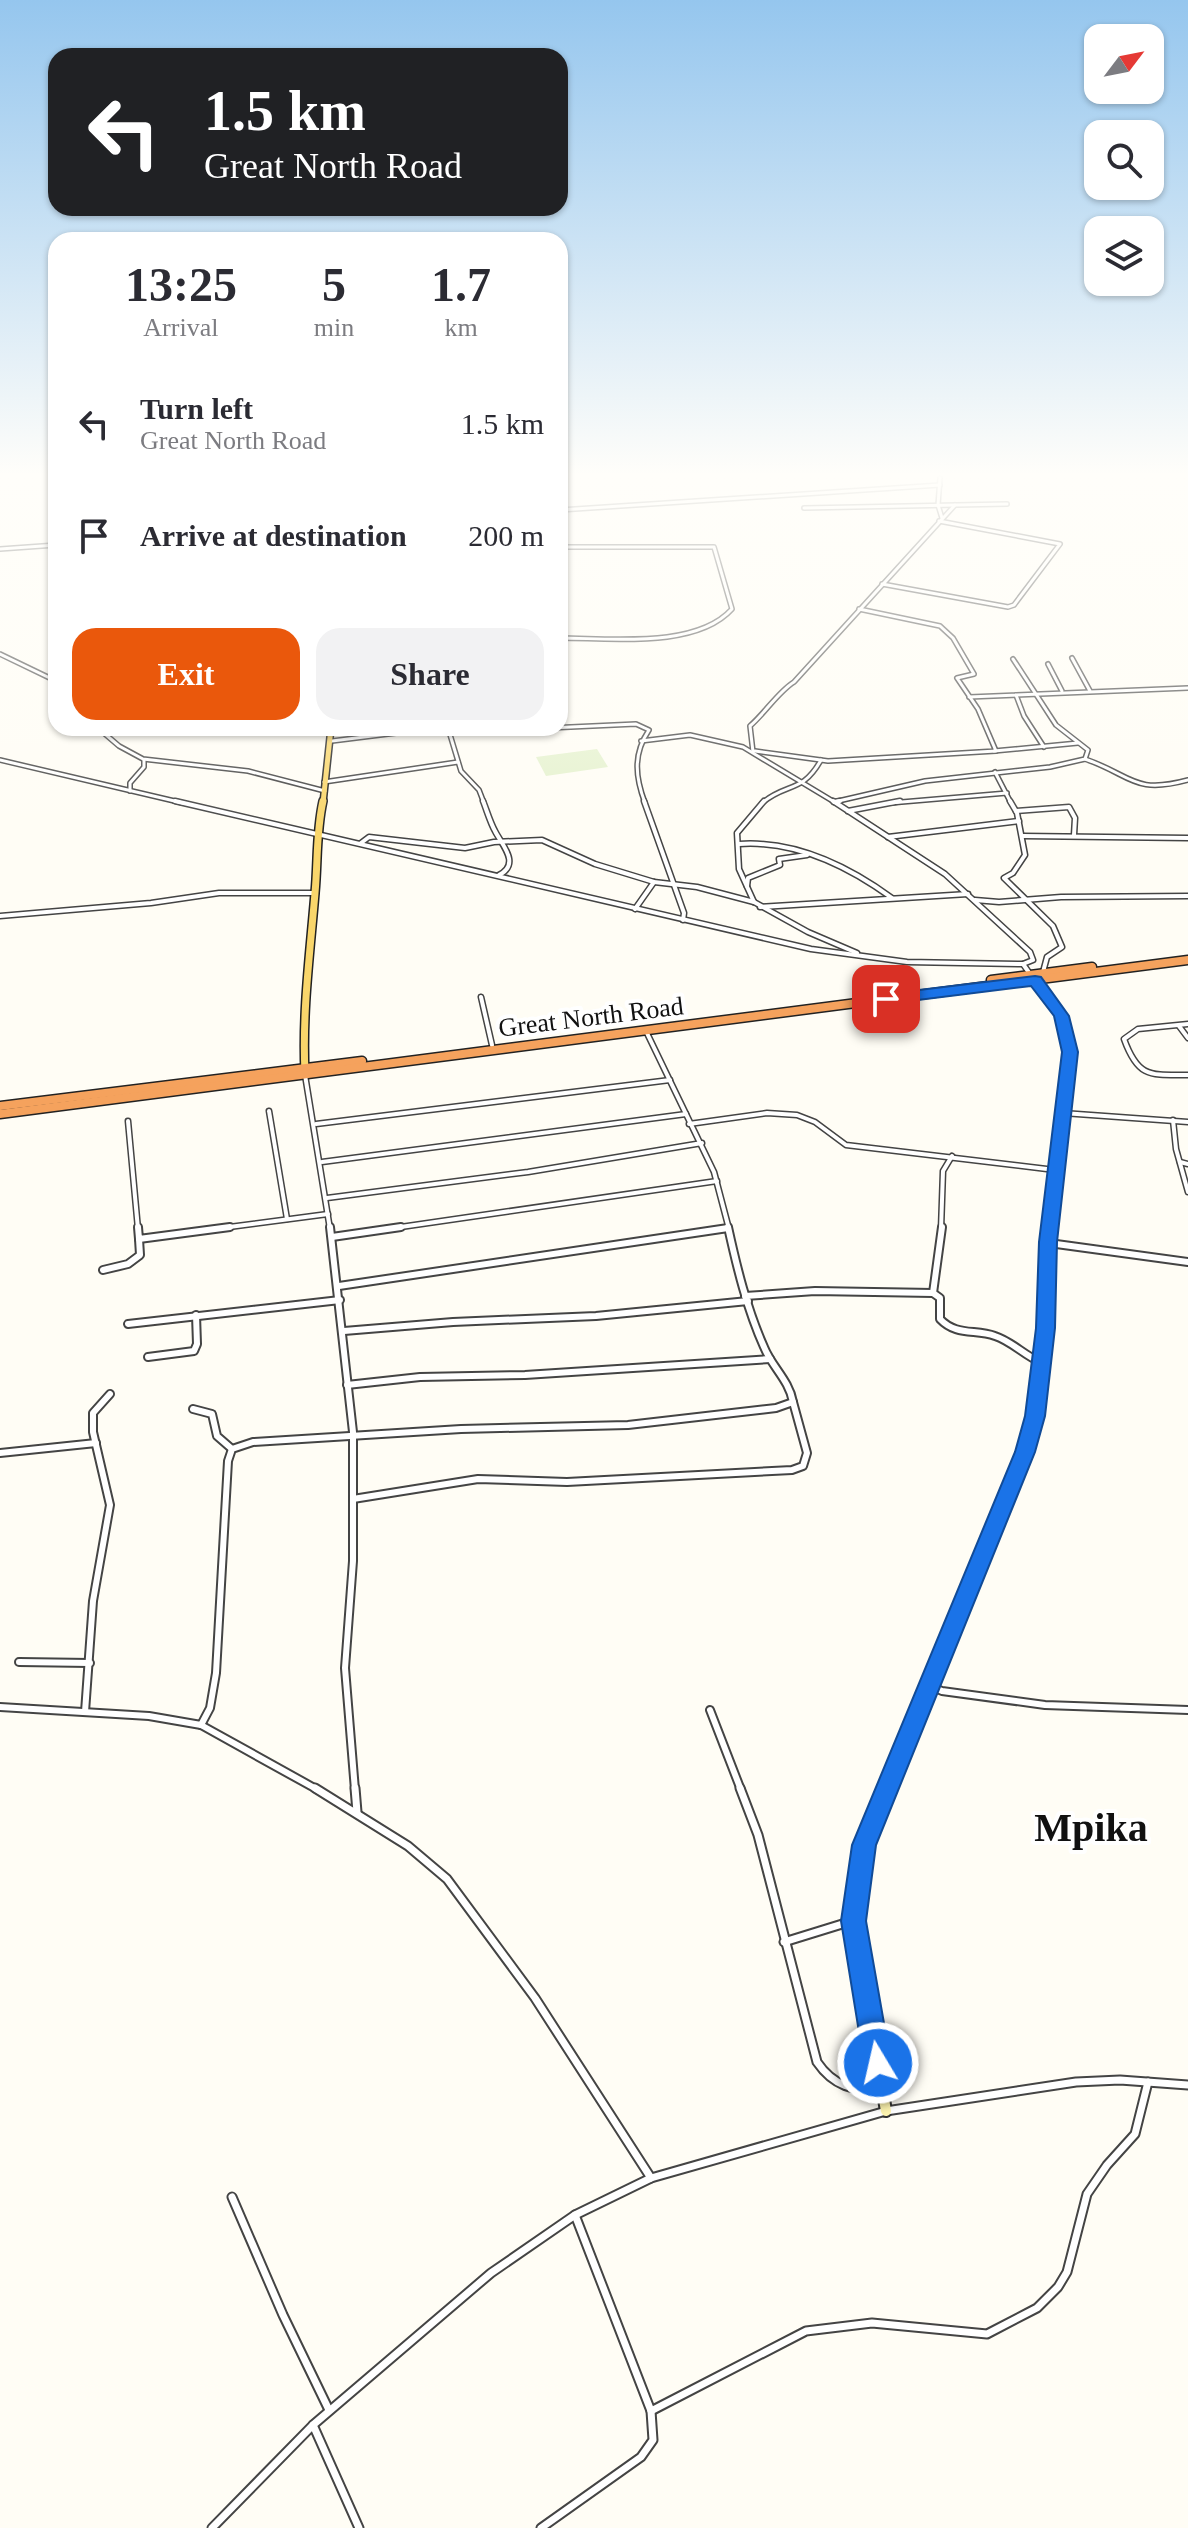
<!DOCTYPE html>
<html lang="en">
<head>
<meta charset="utf-8">
<style>
  :root { --surface:#fff; --page:#f2f2f3; --text:#2b2b33; --muted:#7c7c81; --accent:#ea580c }
  body { margin:0; font-family:Georgia,serif; background:var(--page); color:var(--text); height:100vh; display:flex; flex-direction:column; font-size:30px; white-space:nowrap }
  * { box-sizing:border-box; margin:0 }
  p { font-size:26px; color:var(--muted) }
  .icon { flex:none; width:44px; height:44px; fill:none; stroke:currentColor; stroke-width:2; stroke-linecap:round; stroke-linejoin:round }
  .map { position:relative; flex:1; overflow:hidden }
  .panel { position:absolute; left:48px; top:232px; width:520px; height:504px; display:flex; flex-direction:column; background:var(--surface); border-radius:24px; box-shadow:0 2px 6px #0004 }
  .panel>* { flex:none }
  .guide { position:absolute; left:48px; top:48px; width:520px; height:168px; border-radius:24px; box-shadow:0 2px 6px #0004; background:#202124; color:#fff; overflow:hidden }
  .needle { width:52px; rotate:58deg }
  .tools { position:absolute; left:1084px; top:24px; display:grid; gap:16px }
  .tools a { display:grid; place-items:center; width:80px; height:80px; border-radius:16px; background:var(--surface); box-shadow:0 2px 6px #0004; font-size:40px }
  .pin { position:absolute; display:grid; place-items:center; width:68px; height:68px; color:#fff; margin:-34px; border-radius:16px; box-shadow:0 4px 12px #0006 }
  .me { position:absolute; width:88px; margin:-44px; rotate:351deg; stroke-linejoin:round; filter:drop-shadow(0 0 6px #0008) }
  .turn { display:flex; align-items:center; gap:28px; height:168px; padding:0 24px; font-size:36px }
  .turn .icon { width:104px; height:104px; stroke-width:2.5 }
  .turn b { display:block; font-size:56px; line-height:68px }
  .eta { display:flex; justify-content:space-evenly; align-items:center; height:136px; text-align:center }
  .eta b { font-size:48px; font-weight:700; line-height:56px }
  .cta { display:flex; gap:16px; margin-top:auto; padding:16px 24px }
  .cta a { flex:1; height:92px; border-radius:24px; background:var(--accent); color:#fff; font-size:32px; font-weight:700; line-height:92px; text-align:center }
  .cta a+a { background:var(--page); color:var(--text) }
  ul { padding:0; list-style:none }
  li { display:flex; align-items:center; gap:24px; height:112px; padding:0 24px }
  li div { flex:1 }
  li b { display:block; font-size:30px }
  li em { font-style:normal }
  .map>svg:first-child { display:block }
  .pitch { fill:#e6f2cf }
  .lines { fill:none; stroke-linecap:round; stroke-linejoin:round }
  .street-far3-casing { stroke:#444; stroke-width:6 }
  .street-far2-casing { stroke:#444; stroke-width:7 }
  .street-far1-casing { stroke:#444; stroke-width:10 }
  .street-casing { stroke:#444; stroke-width:11 }
  .secondary-far2-casing { stroke:#333; stroke-width:9 }
  .secondary-far1-casing { stroke:#333; stroke-width:12 }
  .secondary-casing { stroke:#333; stroke-width:14 }
  .primary-far1-casing { stroke:#222; stroke-width:8 }
  .primary-casing { stroke:#222; stroke-width:10 }
  .highway-casing { stroke:#222; stroke-width:11 }
  .street-far3 { stroke:#fff; stroke-width:3 }
  .street-far2 { stroke:#fff; stroke-width:4 }
  .street-far1 { stroke:#fff; stroke-width:6 }
  .street { stroke:#fff; stroke-width:7 }
  .secondary-far2 { stroke:#fff6b0; stroke-width:6 }
  .secondary-far1 { stroke:#fff6b0; stroke-width:8 }
  .secondary { stroke:#fff6b0; stroke-width:10 }
  .primary-far1 { stroke:#f9d66b; stroke-width:5 }
  .primary { stroke:#f9d66b; stroke-width:7 }
  .highway { stroke:#f5a25d; stroke-width:8 }
  .route { fill:#1a73e8; stroke:#114b97; stroke-width:2 }
  .labels { text-anchor:middle; dominant-baseline:central; stroke-width:8; stroke-linejoin:round; paint-order:stroke }
  .street-label { font-size:26px; fill:#111; stroke:#fff }
  .near-district-label { font-size:40px; font-weight:bold; fill:#111; stroke:#fff }
</style>
</head>
<body>
<div class="map">
<svg width="1188" height="2528" viewBox="0 0 1188 2528">
  <rect width="100%" height="100%" fill="#fffdf5"/>
  <polygon class="pitch" points="597,749 608,767 546,776 536,757"/>
  <g class="lines">
    <g class="street-far3-casing">
      <g id="street-far3">
        <polyline points="940,478 938,505 942,518"/>
        <polyline points="804,508 1007,504"/>
        <polyline points="560,510 940,485"/>
        <path d="M 560,547 L 714,547 L 732,609 C 696,649 610,638 560,638"/>
        <polyline points="0,549 56,545"/>
        <polyline points="882,584 1008,607 1014,605 1060,544 939,521"/>
        <polyline points="0,654 56,681"/>
        <polyline points="1072,658 1090,691"/>
        <polyline points="1048,664 1062,691"/>
        <polyline points="1016,695 1024,716 1044,747"/>
        <polyline points="969,697 1188,688"/>
        <polyline points="98,728 119,746 143,759 248,771 325,791"/>
        <polyline points="448,728 461,771 479,790 484,803"/>
        <path d="M 549,728 L 636,724 L 649,730 C 633,754 635,776 645,803"/>
        <polyline points="332,741 436,728"/>
        <polyline points="641,741 690,735 743,747 836,803"/>
        <polyline points="755,751 828,761 996,751 978,709 957,678 974,674 953,638 940,626 859,609"/>
        <polyline points="994,751 1078,743"/>
        <path d="M 753,752 L 750,726 C 766,712 778,692 794,682 L 955,505"/>
        <path d="M 1085,759 C 1132,775 1133,795 1188,780"/>
        <polyline points="0,760 183,803"/>
        <polyline points="995,772 1011,803"/>
        <polyline points="324,782 458,762"/>
        <polyline points="130,791 130,783 144,767 144,760"/>
        <polyline points="834,802 925,781 1050,767 1085,759 1088,750 1056,725 1013,659"/>
        <path d="M 762,803 C 787,782 802,794 821,760"/>
        <polyline points="890,803 1007,793"/>
      </g>
    </g>
    <g class="street-far2-casing">
      <g id="street-far2">
        <polyline points="175,801 811,949 907,962 1023,964 1030,974"/>
        <path d="M 483,801 C 487,811 490,822 495,831 C 502,845 521,864 499,875"/>
        <polyline points="644,801 684,913 683,920"/>
        <polyline points="833,801 945,874 1030,952 1033,960 1023,964"/>
        <polyline points="1010,801 1017,813 1025,855 1013,873 1004,878 1053,926 1062,947 1047,957 1043,972"/>
        <polyline points="834,802 840,801"/>
        <polyline points="848,811 900,801"/>
        <polyline points="1016,811 1069,807 1075,818 1074,835"/>
        <polyline points="1023,836 1188,838"/>
        <polyline points="888,837 1019,821"/>
        <polyline points="361,843 369,837 465,848 494,842 542,840 595,864 654,882 697,887 754,902 808,932 857,953"/>
        <path d="M 739,844 C 795,840 848,866 892,898"/>
        <polyline points="747,886 748,878 780,865 779,859 807,855"/>
        <polyline points="975,900 999,902 1061,897 1188,896"/>
        <polyline points="754,902 739,869 737,833 764,801"/>
        <polyline points="760,907 968,894"/>
        <polyline points="635,909 654,882"/>
        <polyline points="0,916 151,903 219,893 316,893"/>
        <polyline points="481,997 492,1045"/>
        <path d="M 1188,1024 L 1138,1029 L 1124,1039 C 1138,1078 1150,1075 1188,1075"/>
        <polyline points="1179,1026 1188,1038"/>
        <polyline points="645,1029 714,1172 729,1229"/>
        <polyline points="305,1075 330,1229"/>
        <polyline points="269,1111 287,1219"/>
        <polyline points="1063,1113 1188,1122"/>
        <polyline points="1173,1120 1176,1149 1188,1192"/>
        <polyline points="128,1121 138,1229"/>
        <polyline points="316,1124 670,1080"/>
        <polyline points="689,1124 767,1113 797,1115 815,1122 846,1145 1055,1170"/>
        <polyline points="322,1162 686,1114"/>
        <polyline points="1180,1162 1188,1164"/>
        <polyline points="327,1198 528,1172 702,1143"/>
        <polyline points="214,1229 328,1214"/>
        <polyline points="387,1229 717,1181"/>
        <polyline points="721,1229 728,1228"/>
        <polyline points="941,1229 943,1171 952,1156"/>
      </g>
    </g>
    <g class="street-far1-casing">
      <g id="street-far1">
        <polyline points="138,1227 139,1239 230,1227"/>
        <polyline points="330,1227 353,1432 353,1561 345,1668 355,1790"/>
        <polyline points="332,1237 401,1227"/>
        <polyline points="1049,1243 1188,1262"/>
        <polyline points="103,1270 128,1264 140,1255 139,1239"/>
        <polyline points="339,1286 728,1228"/>
        <polyline points="933,1293 942,1227"/>
        <path d="M 745,1296 L 815,1291 L 933,1293 L 940,1298 L 940,1319 C 956,1336 975,1329 995,1336 C 1011,1341 1024,1355 1040,1362"/>
        <polyline points="128,1324 340,1300"/>
        <polyline points="344,1331 453,1322 596,1316 748,1301"/>
        <polyline points="148,1357 194,1351 197,1344 196,1315"/>
        <polyline points="347,1385 420,1377 525,1375 770,1359"/>
        <polyline points="193,1409 212,1414 217,1436 232,1449"/>
        <polyline points="0,1453 96,1443"/>
        <polyline points="353,1499 478,1479 567,1482 792,1470 803,1466 807,1453 793,1402"/>
        <polyline points="19,1662 90,1663"/>
        <polyline points="928,1685 942,1691 1045,1705 1188,1710"/>
        <polyline points="0,1707 149,1716 201,1725 318,1790"/>
        <polyline points="710,1710 741,1790"/>
        <polyline points="85,1712 93,1601 110,1505 93,1432 93,1413 110,1394"/>
        <path d="M 201,1725 L 210,1708 L 216,1673 L 228,1461 L 232,1449 L 253,1442 L 461,1429 L 628,1425 L 776,1408 L 793,1402 C 789,1380 772,1367 764,1347 C 747,1309 737,1268 728,1227"/>
      </g>
    </g>
    <g class="street-casing">
      <g id="street">
        <polyline points="315,1788 408,1846 447,1879 535,1998 651,2178"/>
        <polyline points="355,1788 357,1812"/>
        <path d="M 740,1788 L 758,1835 L 817,2062 C 834,2087 853,2090 882,2091"/>
        <polyline points="784,1942 852,1921"/>
        <polyline points="232,2197 283,2315 329,2410"/>
        <polyline points="651,2411 806,2331 872,2323 987,2334 1037,2308 1058,2287 1067,2272 1087,2194 1107,2165 1135,2134 1148,2082"/>
        <polyline points="313,2425 359,2528"/>
        <polyline points="212,2528 313,2425 491,2273 575,2215 651,2178 886,2111 1076,2082 1120,2080 1188,2085"/>
        <polyline points="541,2528 641,2457 653,2440 651,2411 575,2215"/>
      </g>
    </g>
    <g class="secondary-far2-casing">
      <polyline id="secondary-far2" points="1034,979 1062,1016 1070,1052 1050,1229"/>
    </g>
    <g class="secondary-far1-casing">
      <path id="secondary-far1" d="M 886,1790 L 1025,1452 C 1046,1377 1041,1303 1050,1227"/>
    </g>
    <g class="secondary-casing">
      <polyline id="secondary" points="886,2111 854,1921 864,1845 887,1788"/>
    </g>
    <g class="primary-far1-casing">
      <polyline id="primary-far1" points="323,803 331,728"/>
    </g>
    <g class="primary-casing">
      <path id="primary" d="M 305,1073 C 302,1013 310,953 315,893 C 318,861 316,832 323,801"/>
    </g>
    <g class="highway-casing">
      <g id="highway">
        <polyline points="991,980 1092,967"/>
        <polyline points="0,1106 362,1061"/>
        <polyline points="0,1114 1188,960"/>
      </g>
    </g>
    <use href="#street-far3" class="street-far3"/>
    <use href="#street-far2" class="street-far2"/>
    <use href="#street-far1" class="street-far1"/>
    <use href="#street" class="street"/>
    <use href="#secondary-far2" class="secondary-far2"/>
    <use href="#secondary-far1" class="secondary-far1"/>
    <use href="#secondary" class="secondary"/>
    <use href="#primary-far1" class="primary-far1"/>
    <use href="#primary" class="primary"/>
    <use href="#highway" class="highway"/>
  </g>
  <linearGradient id="sky" x2="0" y2="1"><stop stop-color="#95c6ee"/><stop offset="0.57" stop-color="#fffefa"/><stop offset="1" stop-color="#fffefa" stop-opacity="0"/></linearGradient>
  <rect width="1188" height="832" fill="url(#sky)"/>
  <polygon class="route" points="1035,976 1041,977 1069,1016 1078,1052 1057,1242 1055,1328 1045,1416 1035,1452 876,1845 866,1921 891,2063 887,2072 878,2075 868,2072 864,2063 841,1921 852,1845 1015,1452 1025,1416 1036,1328 1039,1242 1062,1052 1054,1016 1031,986 886,1004 878,999 886,994"/>
  <g class="labels">
    <g class="street-label">
      <text transform="translate(591 1017) rotate(-7)">Great North Road</text>
    </g>
    <g class="near-district-label">
      <text x="1091" y="1827">Mpika</text>
    </g>
  </g>
</svg>
<div class="tools">
<a><svg class="needle" viewBox="-14 -14 28 28"><path d="M0-13l5 13h-10z" fill="#e53935"/><path d="M0 13l5-13h-10z" fill="#7c7c81"/></svg></a>
<a><svg class="icon" aria-label="search" viewBox="0 0 24 24"><circle cx="10" cy="10" r="6"/><path d="M15 15l6 6"/></svg></a>
<a><svg class="icon" aria-label="layers" viewBox="0 0 24 24"><path d="M12 4l9 5-9 5-9-5zM3 14l9 5 9-5"/></svg></a>
</div>
<div class="pin" style="left:886px;top:999px;background:#d93025"><svg class="icon" aria-label="arrive" viewBox="0 0 24 24"><path d="M6 21V4h12l-3 4 3 4H6"/></svg></div>
<svg class="me" style="left:878px;top:2063px" viewBox="-20 -20 40 40"><circle r="17" fill="#1a73e8" stroke="#fff" stroke-width="3"/><path d="M0-11L8 9 0 5-8 9z" fill="#fff"/></svg>
<div class="guide">
<div class="turn"><svg class="icon" aria-label="left" viewBox="0 0 24 24"><path d="M17 20v-9H6M10 6l-5 5 5 5"/></svg><div><b>1.5 km</b>Great North Road</div></div>
</div>
<section class="panel">
<div class="eta">
<div><b>13:25</b><p>Arrival</p></div>
<div><b>5</b><p>min</p></div>
<div><b>1.7</b><p>km</p></div>
</div>
<ul>
<li><svg class="icon" aria-label="left" viewBox="0 0 24 24"><path d="M17 20v-9H6M10 6l-5 5 5 5"/></svg><div><b>Turn left</b><p>Great North Road</p></div><em>1.5 km</em></li>
<li><svg class="icon" aria-label="arrive" viewBox="0 0 24 24"><path d="M6 21V4h12l-3 4 3 4H6"/></svg><div><b>Arrive at destination</b></div><em>200 m</em></li>
</ul>
<div class="cta"><a>Exit</a><a>Share</a></div>
</section>
</div>
</body>
</html>
